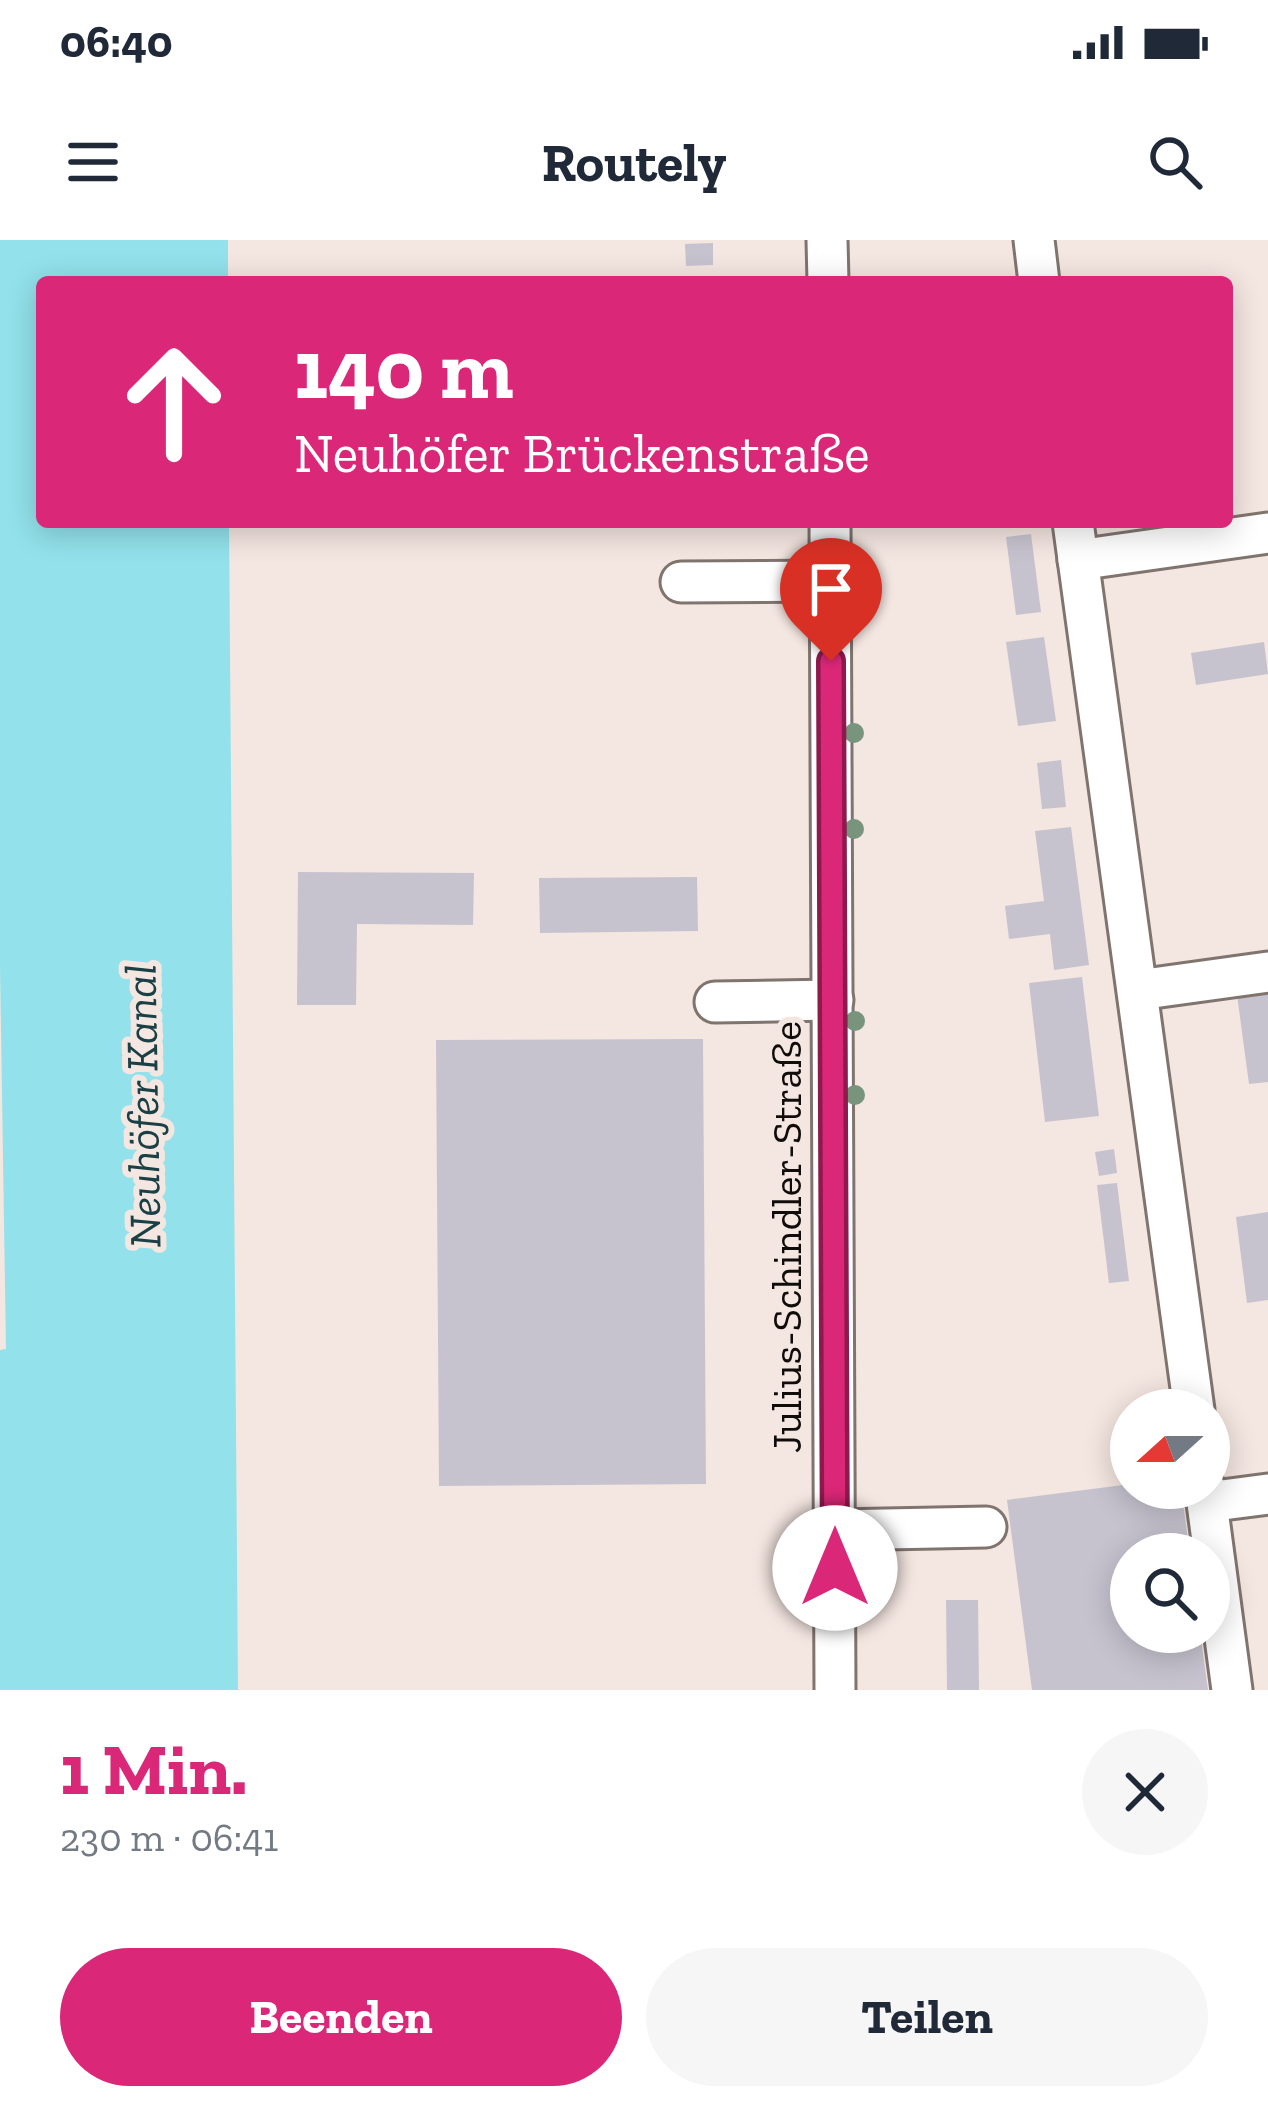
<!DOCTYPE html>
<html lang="de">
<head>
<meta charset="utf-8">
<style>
  :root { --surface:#fff; --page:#f6f6f7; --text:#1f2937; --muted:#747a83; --accent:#db2777 }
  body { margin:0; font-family:"Zilla Slab",serif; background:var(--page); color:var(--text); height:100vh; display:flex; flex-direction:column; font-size:45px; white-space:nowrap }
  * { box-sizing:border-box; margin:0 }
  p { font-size:39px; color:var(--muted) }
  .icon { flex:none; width:66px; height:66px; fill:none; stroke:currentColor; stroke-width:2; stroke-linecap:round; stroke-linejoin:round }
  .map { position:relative; height:1450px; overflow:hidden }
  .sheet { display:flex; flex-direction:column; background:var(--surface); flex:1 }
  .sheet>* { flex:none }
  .banner { position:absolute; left:36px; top:36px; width:1197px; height:252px; border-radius:12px; box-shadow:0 6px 30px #0003; background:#db2777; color:#fff; overflow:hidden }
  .needle { width:78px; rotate:249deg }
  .buttons { position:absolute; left:1110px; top:1149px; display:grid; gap:24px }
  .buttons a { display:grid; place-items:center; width:120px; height:120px; border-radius:50%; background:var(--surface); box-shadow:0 6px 30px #0003; font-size:60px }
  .pin { position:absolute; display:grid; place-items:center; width:102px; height:102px; color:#fff; margin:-123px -51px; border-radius:50% 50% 50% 0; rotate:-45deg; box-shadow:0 0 12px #0007 }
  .pin .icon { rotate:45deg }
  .me { position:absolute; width:132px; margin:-66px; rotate:0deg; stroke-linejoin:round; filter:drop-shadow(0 0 9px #0008) }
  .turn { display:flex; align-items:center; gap:42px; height:252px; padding:0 60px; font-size:54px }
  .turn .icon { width:156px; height:156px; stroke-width:2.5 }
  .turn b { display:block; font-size:84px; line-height:102px }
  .round { display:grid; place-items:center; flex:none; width:126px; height:126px; border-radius:63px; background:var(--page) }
  .headline { display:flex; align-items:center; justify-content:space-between; height:204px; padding:0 60px }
  h1 { font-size:72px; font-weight:700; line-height:90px; color:var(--accent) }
  .primary-button { display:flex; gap:24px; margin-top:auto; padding:24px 60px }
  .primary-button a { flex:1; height:138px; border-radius:72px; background:var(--accent); color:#fff; font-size:48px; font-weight:700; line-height:138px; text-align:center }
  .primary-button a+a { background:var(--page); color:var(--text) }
  .status { display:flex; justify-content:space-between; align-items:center; height:84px; padding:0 60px; background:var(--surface); direction:ltr }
  .status svg { height:33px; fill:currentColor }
  header { display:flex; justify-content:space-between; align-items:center; height:156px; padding:0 60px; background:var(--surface); font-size:54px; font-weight:700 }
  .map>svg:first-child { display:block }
  .water { fill:#92e1eb }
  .building { fill:#c6c3cf }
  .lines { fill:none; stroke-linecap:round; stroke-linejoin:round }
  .minor-casing { stroke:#80746f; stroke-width:45 }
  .minor { stroke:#fff; stroke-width:39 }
  .tree { fill:#79947d }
  .route-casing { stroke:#8e194d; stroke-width:30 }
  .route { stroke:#db2777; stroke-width:21 }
  .labels { text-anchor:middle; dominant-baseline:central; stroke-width:12; stroke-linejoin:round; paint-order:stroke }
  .street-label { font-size:42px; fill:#100c0a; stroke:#f4e6e1 }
  .water-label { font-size:45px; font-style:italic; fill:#1a4045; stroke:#f4e6e1 }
</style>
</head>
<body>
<div class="status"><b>06:40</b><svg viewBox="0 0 49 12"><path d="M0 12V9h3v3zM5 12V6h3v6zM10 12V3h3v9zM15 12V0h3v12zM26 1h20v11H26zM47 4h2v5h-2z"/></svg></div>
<header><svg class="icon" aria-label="menu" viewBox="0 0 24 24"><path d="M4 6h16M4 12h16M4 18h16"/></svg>Routely<svg class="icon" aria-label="search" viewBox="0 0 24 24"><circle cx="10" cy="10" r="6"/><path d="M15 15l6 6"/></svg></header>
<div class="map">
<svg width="1268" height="1450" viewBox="0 0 1268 1450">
  <rect width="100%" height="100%" fill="#f4e6e1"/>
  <polygon class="water" points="0,0 228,0 228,42 42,42 42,282 229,282 238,1450 0,1450 0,1110 6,1109 0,725"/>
  <g class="building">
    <polygon points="713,3 713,25 686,26 685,4"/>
    <polygon points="1031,294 1041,372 1016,375 1006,297"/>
    <polygon points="1044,397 1056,481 1018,486 1006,402"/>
    <polygon points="1264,402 1268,434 1196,445 1191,413"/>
    <polygon points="1061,520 1066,567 1042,569 1037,523"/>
    <polygon points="1071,587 1089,725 1054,730 1050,694 1009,699 1005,666 1044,661 1035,591"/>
    <polygon points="298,632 474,633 473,685 357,684 356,765 297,765"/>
    <polygon points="697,637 698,691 540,693 539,638"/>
    <polygon points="1082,737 1099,876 1045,882 1029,743"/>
    <polygon points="1268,751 1268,842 1249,844 1237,755"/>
    <polygon points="703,799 706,1244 439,1246 436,800"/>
    <polygon points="1114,909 1117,933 1099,936 1095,912"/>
    <polygon points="1117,943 1129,1041 1109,1043 1097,945"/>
    <polygon points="1268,972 1268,1060 1247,1063 1236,977"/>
    <polygon points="1131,1244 1131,1248 1181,1248 1190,1314 1131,1314 1131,1392 1200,1392 1208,1450 1032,1450 1007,1260"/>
    <polygon points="946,1360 978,1360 979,1450 947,1450"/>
  </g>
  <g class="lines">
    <g class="minor-casing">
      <g id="minor">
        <polyline points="827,0 828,42"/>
        <polyline points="1034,0 1039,42"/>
        <polyline points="830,282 835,1450"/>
        <polyline points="1073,282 1194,1170"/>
        <polyline points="1078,320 1268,293"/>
        <polyline points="681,342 831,341"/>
        <polyline points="1138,750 1268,732"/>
        <polyline points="715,762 833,760"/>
        <polyline points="1205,1248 1232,1450"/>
        <polyline points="1207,1262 1268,1254"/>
        <polyline points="835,1290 986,1287"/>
      </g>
    </g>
    <use href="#minor" class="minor"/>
  </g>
  <g class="tree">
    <circle cx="854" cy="493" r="10"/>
    <circle cx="854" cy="589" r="10"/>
    <circle cx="855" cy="781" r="10"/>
    <circle cx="855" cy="855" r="10"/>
  </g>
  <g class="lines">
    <g class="route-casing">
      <polyline id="route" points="831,421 835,1328"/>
    </g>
    <use href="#route" class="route"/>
  </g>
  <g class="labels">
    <g class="street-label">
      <text transform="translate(786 997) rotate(-90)">Julius-Schindler-Straße</text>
    </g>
    <g class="water-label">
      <text transform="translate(143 866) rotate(-91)">Neuhöfer Kanal</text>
    </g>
  </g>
</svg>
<div class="buttons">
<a><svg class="needle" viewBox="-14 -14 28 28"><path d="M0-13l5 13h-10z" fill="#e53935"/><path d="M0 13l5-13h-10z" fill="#747a83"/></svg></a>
<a><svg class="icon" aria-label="search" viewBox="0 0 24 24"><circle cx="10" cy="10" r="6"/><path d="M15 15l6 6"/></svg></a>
</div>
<div class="pin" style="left:831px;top:421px;background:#d93025"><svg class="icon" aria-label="arrive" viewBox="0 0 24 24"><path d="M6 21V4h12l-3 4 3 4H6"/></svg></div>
<svg class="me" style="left:835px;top:1328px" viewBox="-20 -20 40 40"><circle r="19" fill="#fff"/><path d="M0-13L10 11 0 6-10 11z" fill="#db2777"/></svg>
<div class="banner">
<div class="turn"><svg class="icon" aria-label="ahead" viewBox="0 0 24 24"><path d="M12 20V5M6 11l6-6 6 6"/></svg><div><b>140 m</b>Neuhöfer Brückenstraße</div></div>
</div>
</div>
<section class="sheet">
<div class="headline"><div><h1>1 Min.</h1><p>230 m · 06:41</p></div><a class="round"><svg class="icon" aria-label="close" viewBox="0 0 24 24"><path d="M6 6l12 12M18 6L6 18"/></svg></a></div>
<div class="primary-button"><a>Beenden</a><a>Teilen</a></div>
</section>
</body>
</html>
